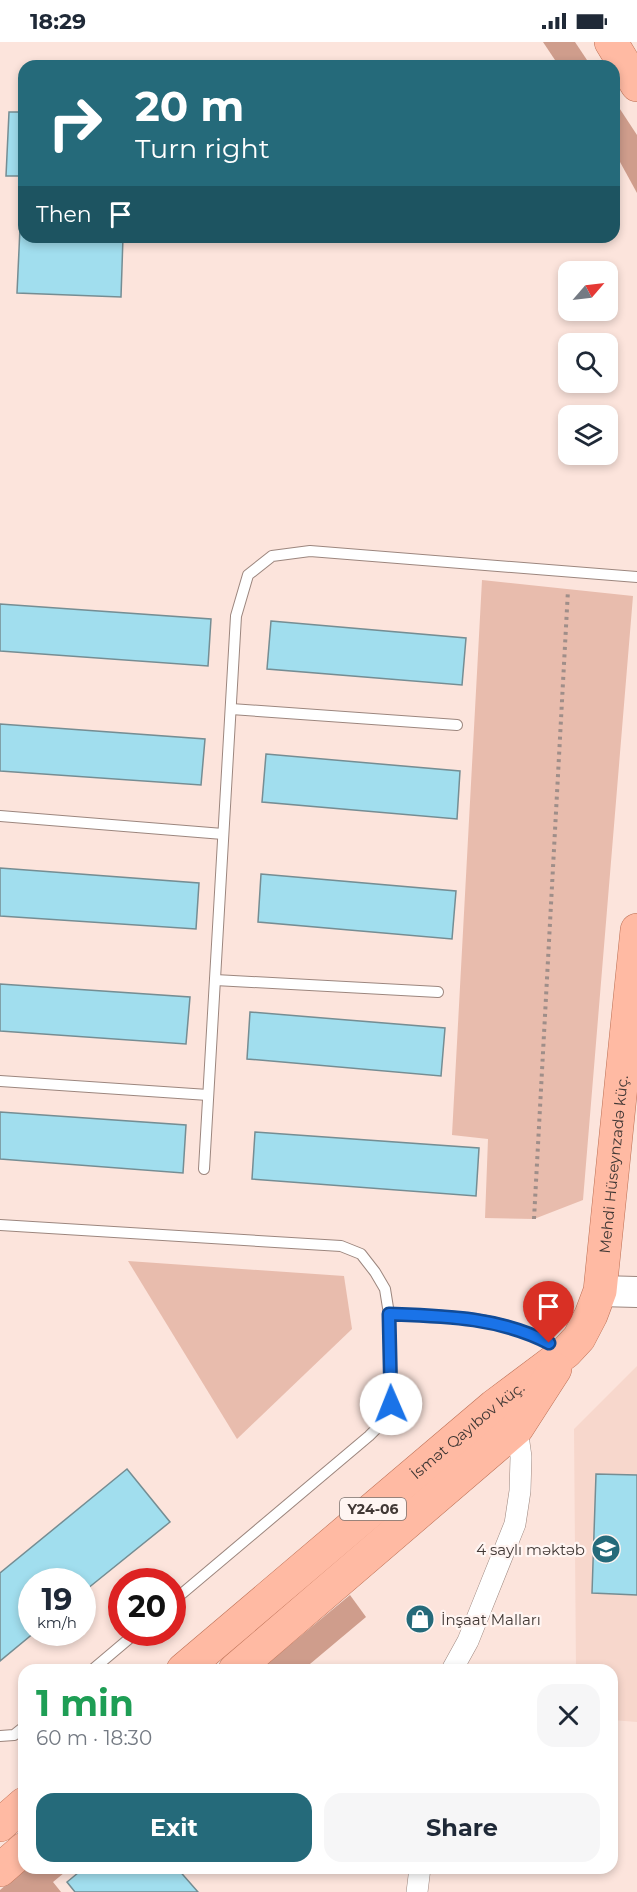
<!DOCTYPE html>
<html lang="en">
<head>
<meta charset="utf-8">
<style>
  :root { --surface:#fff; --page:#f6f6f7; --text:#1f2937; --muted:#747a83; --accent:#256a7a }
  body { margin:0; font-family:Montserrat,sans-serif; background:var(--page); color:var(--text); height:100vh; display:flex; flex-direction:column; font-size:22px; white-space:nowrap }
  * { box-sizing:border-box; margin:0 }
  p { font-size:20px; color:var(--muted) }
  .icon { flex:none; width:33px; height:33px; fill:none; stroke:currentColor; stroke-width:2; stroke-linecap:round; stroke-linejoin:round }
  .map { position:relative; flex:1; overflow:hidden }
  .drawer { position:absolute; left:18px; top:1622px; width:600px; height:210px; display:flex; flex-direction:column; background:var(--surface); border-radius:18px; box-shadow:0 3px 9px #0003 }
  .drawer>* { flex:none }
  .top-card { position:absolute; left:18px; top:18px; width:602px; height:183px; border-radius:18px; box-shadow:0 3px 9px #0003; background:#256a7a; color:#fff; overflow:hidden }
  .needle { width:39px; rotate:62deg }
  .controls { position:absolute; left:558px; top:219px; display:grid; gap:12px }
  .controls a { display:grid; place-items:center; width:60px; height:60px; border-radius:12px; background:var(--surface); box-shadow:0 3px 9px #0003; font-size:30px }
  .speed { position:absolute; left:18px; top:1526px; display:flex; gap:12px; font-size:30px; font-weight:700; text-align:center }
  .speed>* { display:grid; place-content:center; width:78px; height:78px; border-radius:50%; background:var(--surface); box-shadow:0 3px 9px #0003; line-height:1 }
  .speed small { font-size:15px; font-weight:400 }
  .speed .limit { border:9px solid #d22; background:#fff; color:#111 }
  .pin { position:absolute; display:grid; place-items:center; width:51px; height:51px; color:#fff; margin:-62px -26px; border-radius:50% 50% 50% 0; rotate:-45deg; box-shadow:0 0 6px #0007 }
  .pin .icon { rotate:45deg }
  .me { position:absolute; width:66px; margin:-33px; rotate:359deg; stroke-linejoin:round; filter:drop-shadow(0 0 4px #0008) }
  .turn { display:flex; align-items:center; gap:21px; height:126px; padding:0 18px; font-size:27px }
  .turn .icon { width:78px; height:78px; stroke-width:2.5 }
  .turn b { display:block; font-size:42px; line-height:51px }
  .then { display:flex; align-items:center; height:57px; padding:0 18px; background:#0003; gap:12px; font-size:22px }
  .round { display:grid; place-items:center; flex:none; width:63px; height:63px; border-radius:18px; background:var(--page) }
  .overview { display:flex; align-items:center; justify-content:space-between; height:102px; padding:0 18px }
  h1 { font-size:36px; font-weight:700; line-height:45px; color:#1e9e55 }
  .cta { display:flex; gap:12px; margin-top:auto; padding:12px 18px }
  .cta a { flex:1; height:69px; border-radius:18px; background:var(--accent); color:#fff; font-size:24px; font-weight:700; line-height:69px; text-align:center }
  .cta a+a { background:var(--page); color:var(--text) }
  .status { display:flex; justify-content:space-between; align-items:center; height:42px; padding:0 30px; background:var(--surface); direction:ltr }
  .status svg { height:16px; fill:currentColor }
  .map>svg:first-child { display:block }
  .built { fill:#f7d7cc }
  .green { fill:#e8bcad }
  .forest { fill:#cf9d8c }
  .building { fill:#a1deee; stroke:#758d93; stroke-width:1.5 }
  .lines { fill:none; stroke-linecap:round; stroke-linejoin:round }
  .service-casing { stroke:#9c867e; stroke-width:12 }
  .minor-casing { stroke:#9c867e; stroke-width:22 }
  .secondary-casing { stroke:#9c867e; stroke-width:32 }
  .primary-casing { stroke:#bc6f54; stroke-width:34 }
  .path { stroke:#9f8e89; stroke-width:4; stroke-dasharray:3 4.5; stroke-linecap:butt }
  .service { stroke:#fff; stroke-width:10 }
  .minor { stroke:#fff; stroke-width:21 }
  .secondary { stroke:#fff; stroke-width:30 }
  .primary { stroke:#ffbaa3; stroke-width:33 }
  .route-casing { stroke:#114b97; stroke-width:15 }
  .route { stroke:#1a73e8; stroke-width:10 }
  .labels { text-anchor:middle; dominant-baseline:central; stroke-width:4.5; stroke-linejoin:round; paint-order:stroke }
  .shield { fill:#fff5f2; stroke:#7a716e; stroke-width:1.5 }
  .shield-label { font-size:14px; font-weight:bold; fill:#413835 }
  .street-label { font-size:15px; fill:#413835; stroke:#fff5f2 }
  .poi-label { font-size:15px; fill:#413835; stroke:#fff5f2; text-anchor:end }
</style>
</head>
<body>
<div class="status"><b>18:29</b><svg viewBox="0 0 49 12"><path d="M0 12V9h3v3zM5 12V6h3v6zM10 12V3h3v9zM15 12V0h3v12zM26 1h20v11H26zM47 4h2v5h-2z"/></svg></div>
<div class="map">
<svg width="637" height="1850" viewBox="0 0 637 1850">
  <rect width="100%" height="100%" fill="#fce4dc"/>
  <polygon class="built" points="637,1324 637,1680 612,1678 612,1628 576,1627 574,1387"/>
  <g class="green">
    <polygon points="482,538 633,554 583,1158 534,1177 485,1176 488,1097 452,1093"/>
    <polygon points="128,1219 344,1234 352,1287 237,1397"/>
  </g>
  <g class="forest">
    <polygon points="543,0 575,0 591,24 559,24"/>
    <polygon points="614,58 637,93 637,151 614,109"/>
    <polygon points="350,1553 366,1575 304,1627 261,1627"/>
    <polygon points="26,1826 70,1826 53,1840 61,1850 0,1850 0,1848"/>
  </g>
  <g class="building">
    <polygon points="9,70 24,70 24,134 6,134"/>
    <polygon points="20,186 24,187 24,195 123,195 121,255 17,251"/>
    <polygon points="0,562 211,577 208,624 0,609"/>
    <polygon points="271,579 466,596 462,643 267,627"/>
    <polygon points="0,682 205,697 201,743 0,729"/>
    <polygon points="266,712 460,729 457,777 262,760"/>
    <polygon points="0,826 199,841 196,887 0,874"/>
    <polygon points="261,832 456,849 452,897 258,880"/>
    <polygon points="0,942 190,955 186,1002 0,989"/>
    <polygon points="250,970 445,986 441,1034 247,1017"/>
    <polygon points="0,1070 186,1083 183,1131 0,1117"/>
    <polygon points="255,1090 479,1106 476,1154 252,1137"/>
    <polygon points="127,1427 170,1480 82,1551 82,1539 32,1539 32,1590 35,1590 0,1619 0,1531"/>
    <polygon points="596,1432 637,1433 637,1553 592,1551"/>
    <polygon points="84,1826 177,1826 198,1850 75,1850 67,1840"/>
  </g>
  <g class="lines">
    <g class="service-casing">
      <g id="service">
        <polyline points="231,667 457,683"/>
        <polyline points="0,774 223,792"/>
        <polyline points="215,938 438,950"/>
        <polyline points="0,1039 208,1053"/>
        <polyline points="204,1127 236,574 248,533 272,514 310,509 637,535"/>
        <polyline points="0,1183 341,1204 361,1212 375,1230 385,1247 389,1272 391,1363 385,1378 369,1394 172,1560"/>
        <path d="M 389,1272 C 424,1273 461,1273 496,1281 C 519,1286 539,1296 560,1307"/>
        <polyline points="92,1628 137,1590"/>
        <polyline points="0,1694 14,1693 24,1685"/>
      </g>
    </g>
    <g class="minor-casing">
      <g id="minor">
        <polyline points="452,1628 468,1599 515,1482 520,1449 521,1415 517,1386"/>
        <polyline points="417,1850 420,1826"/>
      </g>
    </g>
    <g class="secondary-casing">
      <polyline id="secondary" points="600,1249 637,1250"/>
    </g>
    <g class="primary-casing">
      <g id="primary">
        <polyline points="611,0 637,43"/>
        <path id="s1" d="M 183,1628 L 494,1364 L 566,1310 L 579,1296 L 591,1273 L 600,1249 L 637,888"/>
        <polyline points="235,1628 517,1386 555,1327"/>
        <polyline points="0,1783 24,1762"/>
        <polyline points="0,1828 24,1807"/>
      </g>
    </g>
    <polyline class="path" points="534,1177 568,548"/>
    <use href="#service" class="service"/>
    <use href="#minor" class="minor"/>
    <use href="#secondary" class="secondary"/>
    <use href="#primary" class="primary"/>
  </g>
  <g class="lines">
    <g class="route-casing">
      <path id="route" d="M 391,1362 L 389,1272 C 444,1274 499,1275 549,1301"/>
    </g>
    <use href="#route" class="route"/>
  </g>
  <defs>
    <g id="school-disc" transform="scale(1.5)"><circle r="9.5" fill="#256a7a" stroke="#fff5f2"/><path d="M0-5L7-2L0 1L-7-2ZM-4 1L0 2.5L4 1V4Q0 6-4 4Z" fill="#fff"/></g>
    <g id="shop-disc" transform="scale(1.5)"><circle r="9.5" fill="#256a7a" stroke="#fff5f2"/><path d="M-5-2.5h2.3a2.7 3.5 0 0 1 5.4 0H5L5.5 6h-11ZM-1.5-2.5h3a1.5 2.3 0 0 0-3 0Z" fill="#fff"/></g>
  </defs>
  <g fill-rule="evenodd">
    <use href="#school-disc" x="606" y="1507"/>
    <use href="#shop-disc" x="420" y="1577"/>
  </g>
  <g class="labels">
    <rect class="shield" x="340" y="1456" width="66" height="22" rx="4.5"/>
    <g class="shield-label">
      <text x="373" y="1467">Y24-06</text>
    </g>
    <g class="street-label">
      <text stroke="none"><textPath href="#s1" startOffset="696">Mehdi Hüseynzadə küç.</textPath></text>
      <text stroke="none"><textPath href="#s1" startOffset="372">İsmət Qayıbov küç.</textPath></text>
    </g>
    <g class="poi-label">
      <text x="585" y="1507">4 saylı məktəb</text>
      <text x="441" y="1577" text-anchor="start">İnşaat Malları</text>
    </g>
  </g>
</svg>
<div class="controls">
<a><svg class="needle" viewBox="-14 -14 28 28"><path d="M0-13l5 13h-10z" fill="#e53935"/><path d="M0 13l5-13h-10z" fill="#747a83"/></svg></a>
<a><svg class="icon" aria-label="search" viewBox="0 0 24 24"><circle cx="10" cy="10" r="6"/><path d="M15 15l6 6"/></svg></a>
<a><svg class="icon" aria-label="layers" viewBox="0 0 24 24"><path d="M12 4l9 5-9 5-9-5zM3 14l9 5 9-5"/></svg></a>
</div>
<div class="speed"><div>19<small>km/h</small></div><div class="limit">20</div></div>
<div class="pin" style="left:549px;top:1301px;background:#d93025"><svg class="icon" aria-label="arrive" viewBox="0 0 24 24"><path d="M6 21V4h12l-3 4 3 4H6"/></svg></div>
<svg class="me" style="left:391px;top:1362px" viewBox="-20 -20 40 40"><circle r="19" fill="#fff"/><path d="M0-13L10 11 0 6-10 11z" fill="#1a73e8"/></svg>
<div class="top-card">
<div class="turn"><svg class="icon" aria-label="right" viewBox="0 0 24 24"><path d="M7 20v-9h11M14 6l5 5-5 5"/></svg><div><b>20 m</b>Turn right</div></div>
<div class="then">Then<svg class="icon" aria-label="arrive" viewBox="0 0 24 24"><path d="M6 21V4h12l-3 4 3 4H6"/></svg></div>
</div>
<section class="drawer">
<div class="overview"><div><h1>1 min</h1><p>60 m · 18:30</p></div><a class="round"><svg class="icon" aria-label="close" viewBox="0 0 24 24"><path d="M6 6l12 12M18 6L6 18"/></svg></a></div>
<div class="cta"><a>Exit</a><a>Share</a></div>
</section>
</div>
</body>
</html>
